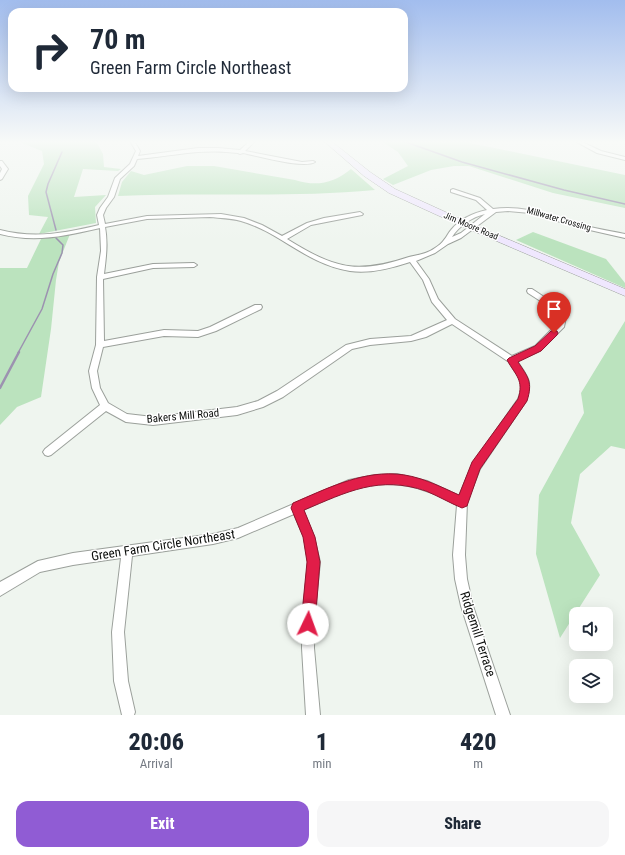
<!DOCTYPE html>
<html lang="en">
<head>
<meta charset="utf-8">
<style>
  :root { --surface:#fff; --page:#f6f6f7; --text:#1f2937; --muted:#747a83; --accent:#905cd4 }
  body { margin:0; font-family:"Roboto Condensed",sans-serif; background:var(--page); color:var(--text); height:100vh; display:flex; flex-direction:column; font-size:15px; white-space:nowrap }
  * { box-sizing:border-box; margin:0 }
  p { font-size:13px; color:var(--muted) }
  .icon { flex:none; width:22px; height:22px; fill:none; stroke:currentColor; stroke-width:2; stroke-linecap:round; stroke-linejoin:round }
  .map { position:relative; height:715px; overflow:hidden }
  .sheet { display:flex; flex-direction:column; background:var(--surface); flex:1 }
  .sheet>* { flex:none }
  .guide { position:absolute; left:8px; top:8px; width:400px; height:84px; border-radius:12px; box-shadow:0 4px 16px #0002; background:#fff; color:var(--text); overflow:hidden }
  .tools { position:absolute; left:569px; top:607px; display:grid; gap:8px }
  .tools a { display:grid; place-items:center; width:44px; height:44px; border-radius:8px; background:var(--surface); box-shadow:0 4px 16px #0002; font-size:20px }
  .pin { position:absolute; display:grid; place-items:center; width:34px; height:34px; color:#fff; margin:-41px -17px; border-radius:50% 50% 50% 0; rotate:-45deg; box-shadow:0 0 4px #0007 }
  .pin .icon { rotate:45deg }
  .me { position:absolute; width:44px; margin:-22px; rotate:3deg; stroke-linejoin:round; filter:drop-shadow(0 0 3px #0008) }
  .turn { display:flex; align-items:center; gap:14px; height:84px; padding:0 16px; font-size:18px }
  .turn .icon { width:52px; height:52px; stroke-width:2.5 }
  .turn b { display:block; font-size:28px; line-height:34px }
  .eta { display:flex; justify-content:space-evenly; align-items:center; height:68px; text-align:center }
  .eta b { font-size:24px; font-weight:800; line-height:28px }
  .primary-button { display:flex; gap:8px; margin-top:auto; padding:8px 16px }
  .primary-button a { flex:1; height:46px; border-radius:12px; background:var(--accent); color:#fff; font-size:16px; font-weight:800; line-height:46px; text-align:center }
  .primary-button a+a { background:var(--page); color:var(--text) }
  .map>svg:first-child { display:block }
  .green { fill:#bbe3be }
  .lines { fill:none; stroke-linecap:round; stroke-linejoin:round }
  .stream-far1 { stroke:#9c92b0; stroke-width:1.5 }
  .stream { stroke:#9c92b0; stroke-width:2.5 }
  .street-casing { stroke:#9ba09b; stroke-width:2 }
  .secondary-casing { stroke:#9ba09b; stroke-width:1 }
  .street { fill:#fff; fill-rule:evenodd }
  .secondary { fill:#efe7fe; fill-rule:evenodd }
  .route { fill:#e11d48; stroke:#92132f }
  .labels { text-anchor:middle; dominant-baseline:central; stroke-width:3; stroke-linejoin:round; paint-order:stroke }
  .far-street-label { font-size:9px; fill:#0b0d0b; stroke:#fff }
  .street-label { font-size:11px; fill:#0b0d0b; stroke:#fff }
  .near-street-label { font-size:13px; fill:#0b0d0b; stroke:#fff }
</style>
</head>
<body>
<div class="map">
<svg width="625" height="715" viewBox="0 0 625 715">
  <rect width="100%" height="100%" fill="#eff5ef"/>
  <g class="green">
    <polygon points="17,141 96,141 103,154 104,167 121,169 118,171 83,169 74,197 106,195 95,207 96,223 39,234 48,217 29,215 28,196 44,164 42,151"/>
    <path d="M 381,141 L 439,141 L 444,143 C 458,136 471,145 485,146 L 625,175 L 625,208 L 553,193 L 469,166 L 454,166 L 431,170 L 393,185 L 383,179 L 408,166 L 398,152 Z"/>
    <path d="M 187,166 L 214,166 L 295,180 C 317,187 334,183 351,169 L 375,190 C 289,198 203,192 118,196 L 122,182 L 131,171 L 144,175 Z"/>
    <polygon points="533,232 606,259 625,283 625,288 516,240"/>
    <polygon points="70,234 59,262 56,280 51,329 41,397 17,407 0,425 0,268 27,268 41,239"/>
    <polygon points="625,321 625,449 611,446 580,474 571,523 600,575 560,638 536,554 539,495 584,413 581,393"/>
  </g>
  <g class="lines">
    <g class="stream-far1">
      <polyline points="403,141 462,162 564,190 625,204"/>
      <polyline points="56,230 46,192 48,184 62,152"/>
      <polyline points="18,353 42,309 53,274 62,253 63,245 56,238"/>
    </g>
    <polyline class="stream" points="0,388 19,352"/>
    <g class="street-casing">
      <g id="street">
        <path d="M 130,141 L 134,141 L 140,151 L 138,156 L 198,148 L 218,148 L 240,150 L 250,141 L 255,141 L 245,151 L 302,162 L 313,161 L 315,162 C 304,169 258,156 243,153 L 240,154 L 238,153 C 202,148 172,156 137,159 L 134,166 L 120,179 L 114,197 L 106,208 L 103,215 L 105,224 L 147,216 L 221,214 L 244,218 L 262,225 L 282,236 L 307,223 L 324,218 L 360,212 L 363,214 L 362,215 L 311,225 L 287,239 C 334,268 356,275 409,257 C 418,255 427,254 435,248 C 438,246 442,243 444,240 C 447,237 448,233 451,230 C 460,219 473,213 487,210 L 476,200 L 451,192 L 451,190 L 453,189 L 480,198 L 493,209 C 524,204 553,217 583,225 C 597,229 611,231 625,234 L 625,238 L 581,228 L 530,213 L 508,211 L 496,212 L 461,238 L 448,244 L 435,253 L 416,261 L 429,279 L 438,299 L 455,319 L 512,356 L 535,346 L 557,324 L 559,313 L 528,293 L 527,291 L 528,289 L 532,289 L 567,312 L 564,327 L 541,350 L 517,361 C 528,377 533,381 526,401 L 480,469 L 467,502 L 465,555 L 467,579 L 473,606 L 510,715 L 496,715 L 461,606 L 455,579 L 453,555 L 457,505 C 447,500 437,494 426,491 C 379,474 346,491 303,510 L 314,537 L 320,562 L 315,612 L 314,648 L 320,715 L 306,715 L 302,648 L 303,612 L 308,562 L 304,537 L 294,514 L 238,538 L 213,544 L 132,556 L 124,632 L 128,681 L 135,712 L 134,715 L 122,715 L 114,681 L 112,632 L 121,558 L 73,565 L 40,572 L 0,596 L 0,582 L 38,561 L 73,553 L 213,534 L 238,528 L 349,480 L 375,475 L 397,474 L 427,481 L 459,496 L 473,463 L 518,399 L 522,389 L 520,379 L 509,362 L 452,324 L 426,337 L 411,341 L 370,345 L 352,349 L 283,397 L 263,407 L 237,415 L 153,425 L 126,422 L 106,411 L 51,455 L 48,456 L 45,455 L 43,452 L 45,449 L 100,405 L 92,388 L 89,371 L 96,345 L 97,277 L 101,251 L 100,228 C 65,236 35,243 0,234 L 0,230 C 35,239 65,233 99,225 L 97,215 L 100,208 L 108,197 L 115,178 L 130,164 L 136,151 ZM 485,214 L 461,233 L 452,237 C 459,226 472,217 485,214 ZM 210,217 C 220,218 231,218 241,221 C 280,232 306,264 350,271 C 370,274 392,268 410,262 L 423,280 L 432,302 L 447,320 L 411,336 L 370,339 L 346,345 L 277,391 L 258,401 L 237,407 L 153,417 L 127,414 L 108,403 L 100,388 L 97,371 L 103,347 L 164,336 L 198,337 L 216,331 L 261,309 L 262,307 L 261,305 L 255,305 L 210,327 L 198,331 L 164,330 L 104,341 L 103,279 L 153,268 L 194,267 L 197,265 L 194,263 L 153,264 L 104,274 C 106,258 108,243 105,227 L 147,219 Z"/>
        <polygon points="575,141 580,141 601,151 625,157 625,160 597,153"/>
        <polygon points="0,161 2,161 8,169 2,179 0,180 0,173 2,169 0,166"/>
      </g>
    </g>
    <g class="secondary-casing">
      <polygon id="secondary" points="324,141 331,141 370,172 395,189 465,221 625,289 625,296 459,225 389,193 364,176"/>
    </g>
    <use href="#street" class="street"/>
    <use href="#secondary" class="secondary"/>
  </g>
  <linearGradient id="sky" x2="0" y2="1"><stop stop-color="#a2bdee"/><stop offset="0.59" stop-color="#f8faf8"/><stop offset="1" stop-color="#f8faf8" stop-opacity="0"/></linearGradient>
  <rect width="625" height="241" fill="url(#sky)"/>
  <path class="route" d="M 554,330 L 557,331 L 558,333 L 557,335 L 541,351 L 518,362 C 528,377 533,382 527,401 L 480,469 L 467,506 L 462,508 C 450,503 438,496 426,491 C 379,475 347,492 304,510 L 315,537 L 320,562 L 315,624 L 313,629 L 308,631 L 303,629 L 301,624 L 307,562 L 303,537 L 291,508 L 293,503 C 326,489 359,472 395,474 C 418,475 439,486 459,495 L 472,462 L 518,399 C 524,380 516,376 507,360 L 509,358 L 535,346 L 551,331 Z"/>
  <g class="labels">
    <g class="far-street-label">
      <text transform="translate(559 219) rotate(16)">Millwater Crossing</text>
      <text transform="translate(471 226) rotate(23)">Jim Moore Road</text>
    </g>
    <g class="street-label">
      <text transform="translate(183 416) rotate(-5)">Bakers Mill Road</text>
    </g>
    <g class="near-street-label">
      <text transform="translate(163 545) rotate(-9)">Green Farm Circle Northeast</text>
      <text transform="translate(478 634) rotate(72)">Ridgemill Terrace</text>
    </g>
  </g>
</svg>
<div class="tools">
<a><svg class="icon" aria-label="sound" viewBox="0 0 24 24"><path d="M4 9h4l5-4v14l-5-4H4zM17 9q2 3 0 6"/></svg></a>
<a><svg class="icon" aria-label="layers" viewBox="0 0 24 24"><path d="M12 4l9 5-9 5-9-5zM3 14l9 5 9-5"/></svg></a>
</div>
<div class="pin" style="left:554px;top:333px;background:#d93025"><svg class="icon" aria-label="arrive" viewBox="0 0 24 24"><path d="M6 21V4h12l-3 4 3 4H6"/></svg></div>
<svg class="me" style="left:308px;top:624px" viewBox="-20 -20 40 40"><circle r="19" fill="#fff"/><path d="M0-13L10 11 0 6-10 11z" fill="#e11d48"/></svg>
<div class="guide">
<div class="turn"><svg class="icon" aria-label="right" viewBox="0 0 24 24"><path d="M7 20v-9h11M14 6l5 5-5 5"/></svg><div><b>70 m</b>Green Farm Circle Northeast</div></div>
</div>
</div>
<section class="sheet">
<div class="eta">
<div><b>20:06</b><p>Arrival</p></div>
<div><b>1</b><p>min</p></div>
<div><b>420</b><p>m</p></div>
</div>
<div class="primary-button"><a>Exit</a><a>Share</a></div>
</section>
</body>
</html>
